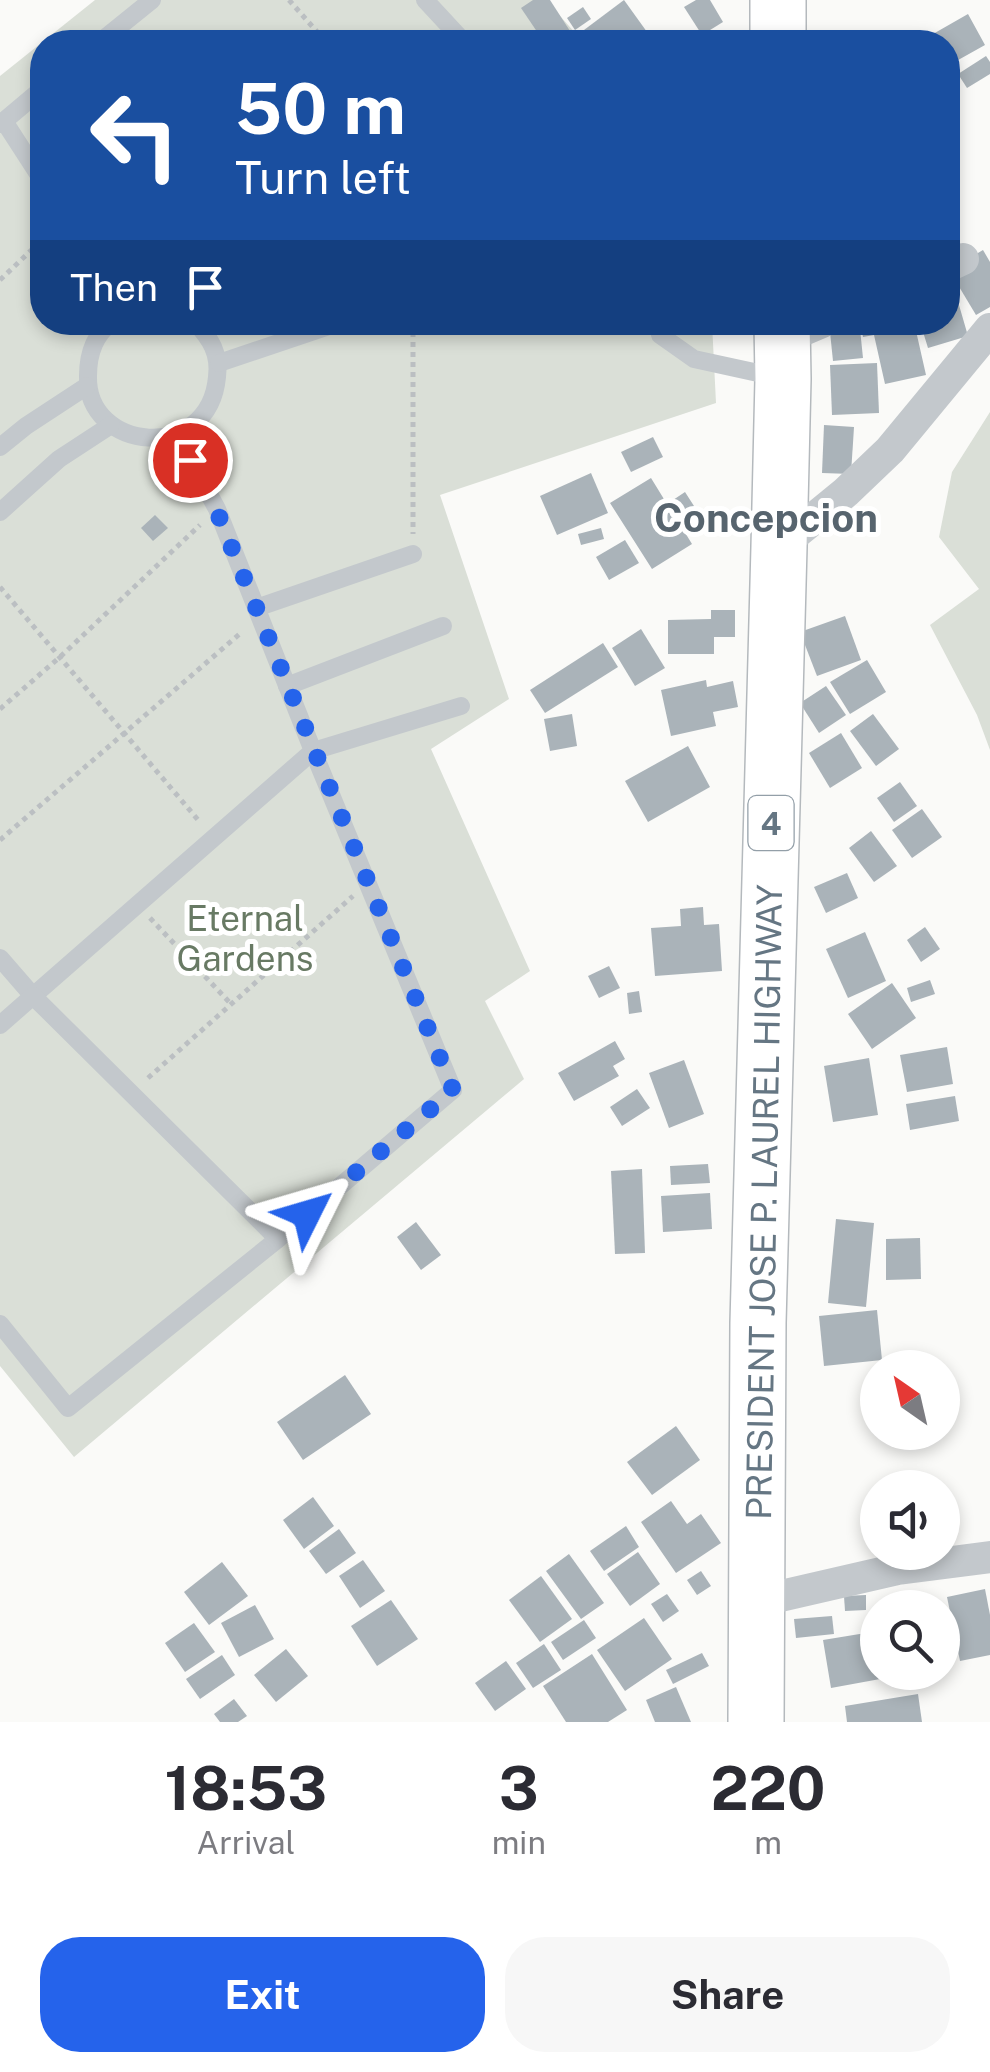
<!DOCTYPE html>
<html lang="en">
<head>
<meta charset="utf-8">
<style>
  :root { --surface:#fff; --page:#f7f7f7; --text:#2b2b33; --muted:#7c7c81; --accent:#2563eb }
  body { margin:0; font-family:"Public Sans",sans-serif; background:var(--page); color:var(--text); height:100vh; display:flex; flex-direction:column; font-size:38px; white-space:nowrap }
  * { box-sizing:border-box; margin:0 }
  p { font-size:32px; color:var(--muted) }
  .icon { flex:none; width:55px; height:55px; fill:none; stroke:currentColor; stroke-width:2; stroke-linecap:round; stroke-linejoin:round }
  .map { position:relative; height:1722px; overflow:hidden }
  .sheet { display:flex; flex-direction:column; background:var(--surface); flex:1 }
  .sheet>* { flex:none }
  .top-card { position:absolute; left:30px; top:30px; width:930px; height:305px; border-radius:40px; box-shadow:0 5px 15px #0003; background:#1a4fa0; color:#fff; overflow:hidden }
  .needle { width:65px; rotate:326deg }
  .fabs { position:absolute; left:860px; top:1350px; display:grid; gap:20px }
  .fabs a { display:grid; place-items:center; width:100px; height:100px; border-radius:50%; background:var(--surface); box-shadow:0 5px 15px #0003; font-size:50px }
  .pin { position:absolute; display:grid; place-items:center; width:85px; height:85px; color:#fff; margin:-42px; border:5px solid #fff; border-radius:50%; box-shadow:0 2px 10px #0007 }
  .me { position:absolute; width:110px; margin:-55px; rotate:50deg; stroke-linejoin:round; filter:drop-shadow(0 0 8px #0008) }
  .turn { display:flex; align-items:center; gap:35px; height:210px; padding:0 40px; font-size:45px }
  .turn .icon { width:130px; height:130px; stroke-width:2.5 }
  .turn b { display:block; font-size:70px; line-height:85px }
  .then { display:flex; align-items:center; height:95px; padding:0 40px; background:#0003; gap:20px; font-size:38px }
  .eta { display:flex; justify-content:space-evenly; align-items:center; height:170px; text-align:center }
  .eta b { font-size:60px; font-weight:700; line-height:70px }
  .action { display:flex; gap:20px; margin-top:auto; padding:20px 40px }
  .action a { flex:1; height:115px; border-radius:40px; background:var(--accent); color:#fff; font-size:40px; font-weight:700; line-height:115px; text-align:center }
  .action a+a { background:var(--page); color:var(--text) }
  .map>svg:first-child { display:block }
  .green { fill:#dadfd7 }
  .building { fill:#aab3b9 }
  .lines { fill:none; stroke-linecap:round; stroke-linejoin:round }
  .highway-casing { stroke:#b4b9bd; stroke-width:58 }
  .path { stroke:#bbbfc2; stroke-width:5; stroke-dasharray:5 5; stroke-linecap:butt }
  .lane { stroke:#c3c8cc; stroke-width:18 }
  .street { stroke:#c3c8cc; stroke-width:32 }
  .highway { stroke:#fff; stroke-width:55 }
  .route { stroke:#2563eb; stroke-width:18; stroke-dasharray:0 32.4 }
  .labels { text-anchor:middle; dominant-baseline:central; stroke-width:10; stroke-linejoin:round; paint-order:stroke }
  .shield { fill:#fff; stroke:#939fa8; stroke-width:2.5 }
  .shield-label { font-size:32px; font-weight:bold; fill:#657683 }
  .park-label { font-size:35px; fill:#687a64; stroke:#fff }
  .street-label { font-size:35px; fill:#657683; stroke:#fff }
  .quarter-label { font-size:40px; font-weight:bold; fill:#57646e; stroke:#fff }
</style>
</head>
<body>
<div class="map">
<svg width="990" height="1722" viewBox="0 0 990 1722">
  <rect width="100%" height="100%" fill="#fafaf8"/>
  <g class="green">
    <polygon points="95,0 546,0 583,42 42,42 42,322 712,323 716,403 440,495 509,699 431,749 530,971 485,1001 524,1079 74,1457 0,1366 0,76"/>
    <polygon points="990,412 990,750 977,715 930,625 979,589 939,537 952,472"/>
  </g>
  <g class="building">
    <polygon points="533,0 550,0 570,31 552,42 544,42 521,8"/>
    <polygon points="624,0 647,32 631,42 593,42 584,30"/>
    <polygon points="696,0 710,0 723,22 702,35 684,7"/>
    <polygon points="583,7 591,19 575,30 567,18"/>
    <polygon points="968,14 985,45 951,64 948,59 948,42 938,42 933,34"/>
    <polygon points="986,56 990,62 990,74 967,88 958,74"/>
    <polygon points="983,250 990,262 990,307 976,315 949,270"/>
    <polygon points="952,281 968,336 928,348 920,322 948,322 948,282"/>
    <polygon points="860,322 914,322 926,375 885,384 874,335 863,337"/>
    <polygon points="860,329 863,358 833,361 830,332"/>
    <polygon points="877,363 879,413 832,415 830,365"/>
    <polygon points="824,425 854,427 851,474 822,473"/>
    <polygon points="653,437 663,457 631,472 621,452"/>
    <polygon points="591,473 608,513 557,535 540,496"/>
    <polygon points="651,478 667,504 685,492 703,520 684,531 692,544 652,569 610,503"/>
    <polygon points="155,515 168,528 153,541 141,528"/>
    <polygon points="601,528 604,539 581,545 578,534"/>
    <polygon points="625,540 639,563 609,580 596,557"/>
    <polygon points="711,610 735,610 735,637 714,637 714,654 668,654 668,620 711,619"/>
    <polygon points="845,616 861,660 817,676 800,632"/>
    <polygon points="641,629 665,668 635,686 612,648"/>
    <polygon points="603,643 618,667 545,713 530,690"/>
    <polygon points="867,660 886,692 850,714 830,682"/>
    <polygon points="706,680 707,687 733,681 738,707 713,712 716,726 671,736 661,690"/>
    <polygon points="826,686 846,715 819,733 800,703"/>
    <polygon points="572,714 577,746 550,751 544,719"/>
    <polygon points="873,714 899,749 876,766 850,731"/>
    <polygon points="841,733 862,768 830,788 809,753"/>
    <polygon points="688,746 710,787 648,822 625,781"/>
    <polygon points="900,782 917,806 894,822 877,798"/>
    <polygon points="922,809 942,837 912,858 892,830"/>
    <polygon points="871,831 897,866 874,882 849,848"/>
    <polygon points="847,873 858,898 826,913 814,887"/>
    <polygon points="703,907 704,925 719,924 722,971 655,976 651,928 681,926 680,909"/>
    <polygon points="925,927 940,949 921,962 907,940"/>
    <polygon points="865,932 886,981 848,998 826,949"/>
    <polygon points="609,966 620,988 599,998 588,976"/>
    <polygon points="930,980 935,994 911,1002 907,988"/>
    <polygon points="892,983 916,1018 872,1049 848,1014"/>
    <polygon points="639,991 642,1012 629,1014 627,993"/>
    <polygon points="615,1041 625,1059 613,1066 619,1076 574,1101 558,1073"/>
    <polygon points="947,1047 953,1084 907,1092 900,1055"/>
    <polygon points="869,1058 878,1115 833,1122 824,1066"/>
    <polygon points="684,1060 704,1114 669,1128 649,1073"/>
    <polygon points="637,1089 650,1108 622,1126 610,1107"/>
    <polygon points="955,1096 959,1121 910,1130 906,1104"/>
    <polygon points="708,1164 710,1183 671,1185 670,1166"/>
    <polygon points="642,1169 645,1253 615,1254 611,1171"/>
    <polygon points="710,1193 712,1229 663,1232 661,1196"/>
    <polygon points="836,1219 874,1223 866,1307 828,1303"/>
    <polygon points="416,1222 441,1255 421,1270 397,1237"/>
    <polygon points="920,1238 921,1279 886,1280 886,1239"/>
    <polygon points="877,1310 882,1360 824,1366 819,1316"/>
    <polygon points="345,1375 371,1414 303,1460 277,1422"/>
    <polygon points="676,1426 700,1460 652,1495 627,1462"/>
    <polygon points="313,1497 334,1526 304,1549 283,1520"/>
    <polygon points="671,1501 687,1524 701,1514 721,1543 676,1573 641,1522"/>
    <polygon points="626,1526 639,1547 604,1571 590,1551"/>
    <polygon points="339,1529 356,1553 326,1574 309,1551"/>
    <polygon points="638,1552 660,1584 630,1606 607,1574"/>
    <polygon points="569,1554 604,1603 581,1619 546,1571"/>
    <polygon points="363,1560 385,1591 360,1608 339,1576"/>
    <polygon points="222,1562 248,1596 209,1625 184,1592"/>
    <polygon points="701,1571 711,1586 697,1595 687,1580"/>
    <polygon points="541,1576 572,1619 540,1642 509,1600"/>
    <polygon points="985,1589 990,1615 990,1655 960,1661 947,1597"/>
    <polygon points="667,1594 679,1611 663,1622 651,1604"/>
    <polygon points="866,1595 866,1610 845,1611 844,1596"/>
    <polygon points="391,1600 418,1639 377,1666 351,1626"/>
    <polygon points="255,1605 274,1639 239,1657 221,1623"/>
    <polygon points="832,1616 834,1634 796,1638 794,1619"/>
    <polygon points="644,1618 672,1659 625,1691 597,1650"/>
    <polygon points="584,1620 596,1638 563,1660 551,1642"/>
    <polygon points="194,1623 215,1652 185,1672 165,1643"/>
    <polygon points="878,1631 878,1672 891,1672 891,1677 831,1688 823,1640"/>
    <polygon points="544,1644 561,1670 533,1688 516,1663"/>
    <polygon points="286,1649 308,1676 276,1702 254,1675"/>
    <polygon points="702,1653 709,1666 673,1684 666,1670"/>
    <polygon points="592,1654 627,1710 608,1722 566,1722 543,1686"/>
    <polygon points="222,1655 235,1675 200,1699 186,1679"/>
    <polygon points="506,1661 526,1689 495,1711 475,1683"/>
    <polygon points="676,1687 691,1722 655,1722 646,1700"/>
    <polygon points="918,1694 922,1722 847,1722 845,1706"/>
    <polygon points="234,1699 247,1716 238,1722 220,1722 214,1714"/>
  </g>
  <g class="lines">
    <g class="highway-casing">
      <g id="highway">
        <polyline points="778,0 778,42"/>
        <polyline points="756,1722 758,1323 779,547 783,379 782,322"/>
      </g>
    </g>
    <g class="path">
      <polyline points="289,0 326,42"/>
      <polyline points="0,280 42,240"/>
      <polyline points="413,322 413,534"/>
      <polyline points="0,587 199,821"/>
      <polyline points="0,709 60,657 200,525"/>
      <polyline points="0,840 242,632"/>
      <polyline points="150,918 231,1004"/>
      <polyline points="148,1078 353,896"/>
    </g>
    <g class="lane">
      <polyline points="425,0 464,42"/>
      <polyline points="100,42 152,0"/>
      <polyline points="4,121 42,89"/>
      <polyline points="0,124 4,121 42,180"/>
      <path d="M 112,322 C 94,335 88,355 88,376 C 86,452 209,464 217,377 C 220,354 211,339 195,322"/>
      <polyline points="658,322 660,335 694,359 777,377"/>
      <polyline points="219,363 329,326 356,322"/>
      <polyline points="0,447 26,426 87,386"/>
      <polyline points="0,512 59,459 111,425"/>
      <polyline points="256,608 413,554"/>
      <polyline points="287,686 443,626"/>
      <polyline points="0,958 33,996 313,751 217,509 177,435"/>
      <polyline points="0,1025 33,996 278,1239"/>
      <polyline points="0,1324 68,1408 278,1239 453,1090 313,751 461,706"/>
    </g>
    <g class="street">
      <polyline points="948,266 963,259"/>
      <polyline points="782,339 822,322"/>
      <polyline points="779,547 846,492 890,450 990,329"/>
      <polyline points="759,1601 898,1569 990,1557"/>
    </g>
    <use href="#highway" class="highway"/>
  </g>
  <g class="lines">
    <polyline class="route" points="190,460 216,509 453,1090 307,1214"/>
  </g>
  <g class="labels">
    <rect class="shield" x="748.5" y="796" width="45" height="54" rx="8"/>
    <g class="shield-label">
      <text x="771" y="823">4</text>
    </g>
    <g class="park-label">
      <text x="245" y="918">Eternal<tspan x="245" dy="40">Gardens</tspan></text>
    </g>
    <g class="street-label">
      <text transform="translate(764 1202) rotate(-89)">PRESIDENT JOSE P. LAUREL HIGHWAY</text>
    </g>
    <g class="quarter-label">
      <text x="766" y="517">Concepcion</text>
    </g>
  </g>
</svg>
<div class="fabs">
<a><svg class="needle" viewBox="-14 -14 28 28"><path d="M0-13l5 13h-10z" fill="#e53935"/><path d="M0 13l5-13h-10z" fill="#7c7c81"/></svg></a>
<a><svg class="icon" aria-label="sound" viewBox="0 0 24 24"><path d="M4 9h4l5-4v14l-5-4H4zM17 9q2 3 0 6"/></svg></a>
<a><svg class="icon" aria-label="search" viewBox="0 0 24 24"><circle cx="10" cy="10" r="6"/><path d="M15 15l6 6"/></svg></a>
</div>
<div class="pin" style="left:190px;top:460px;background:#d93025"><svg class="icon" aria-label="arrive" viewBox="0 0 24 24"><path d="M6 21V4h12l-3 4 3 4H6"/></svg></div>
<svg class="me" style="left:307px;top:1214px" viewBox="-20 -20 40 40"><path d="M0-17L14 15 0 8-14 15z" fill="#2563eb" stroke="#fff" stroke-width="4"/></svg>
<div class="top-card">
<div class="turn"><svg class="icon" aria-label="left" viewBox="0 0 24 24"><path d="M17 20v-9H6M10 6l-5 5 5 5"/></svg><div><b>50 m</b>Turn left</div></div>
<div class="then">Then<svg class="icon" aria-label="arrive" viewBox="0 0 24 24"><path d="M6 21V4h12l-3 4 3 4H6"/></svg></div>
</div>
</div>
<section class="sheet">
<div class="eta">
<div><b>18:53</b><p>Arrival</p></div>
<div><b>3</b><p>min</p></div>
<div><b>220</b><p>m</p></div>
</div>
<div class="action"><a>Exit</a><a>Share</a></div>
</section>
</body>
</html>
